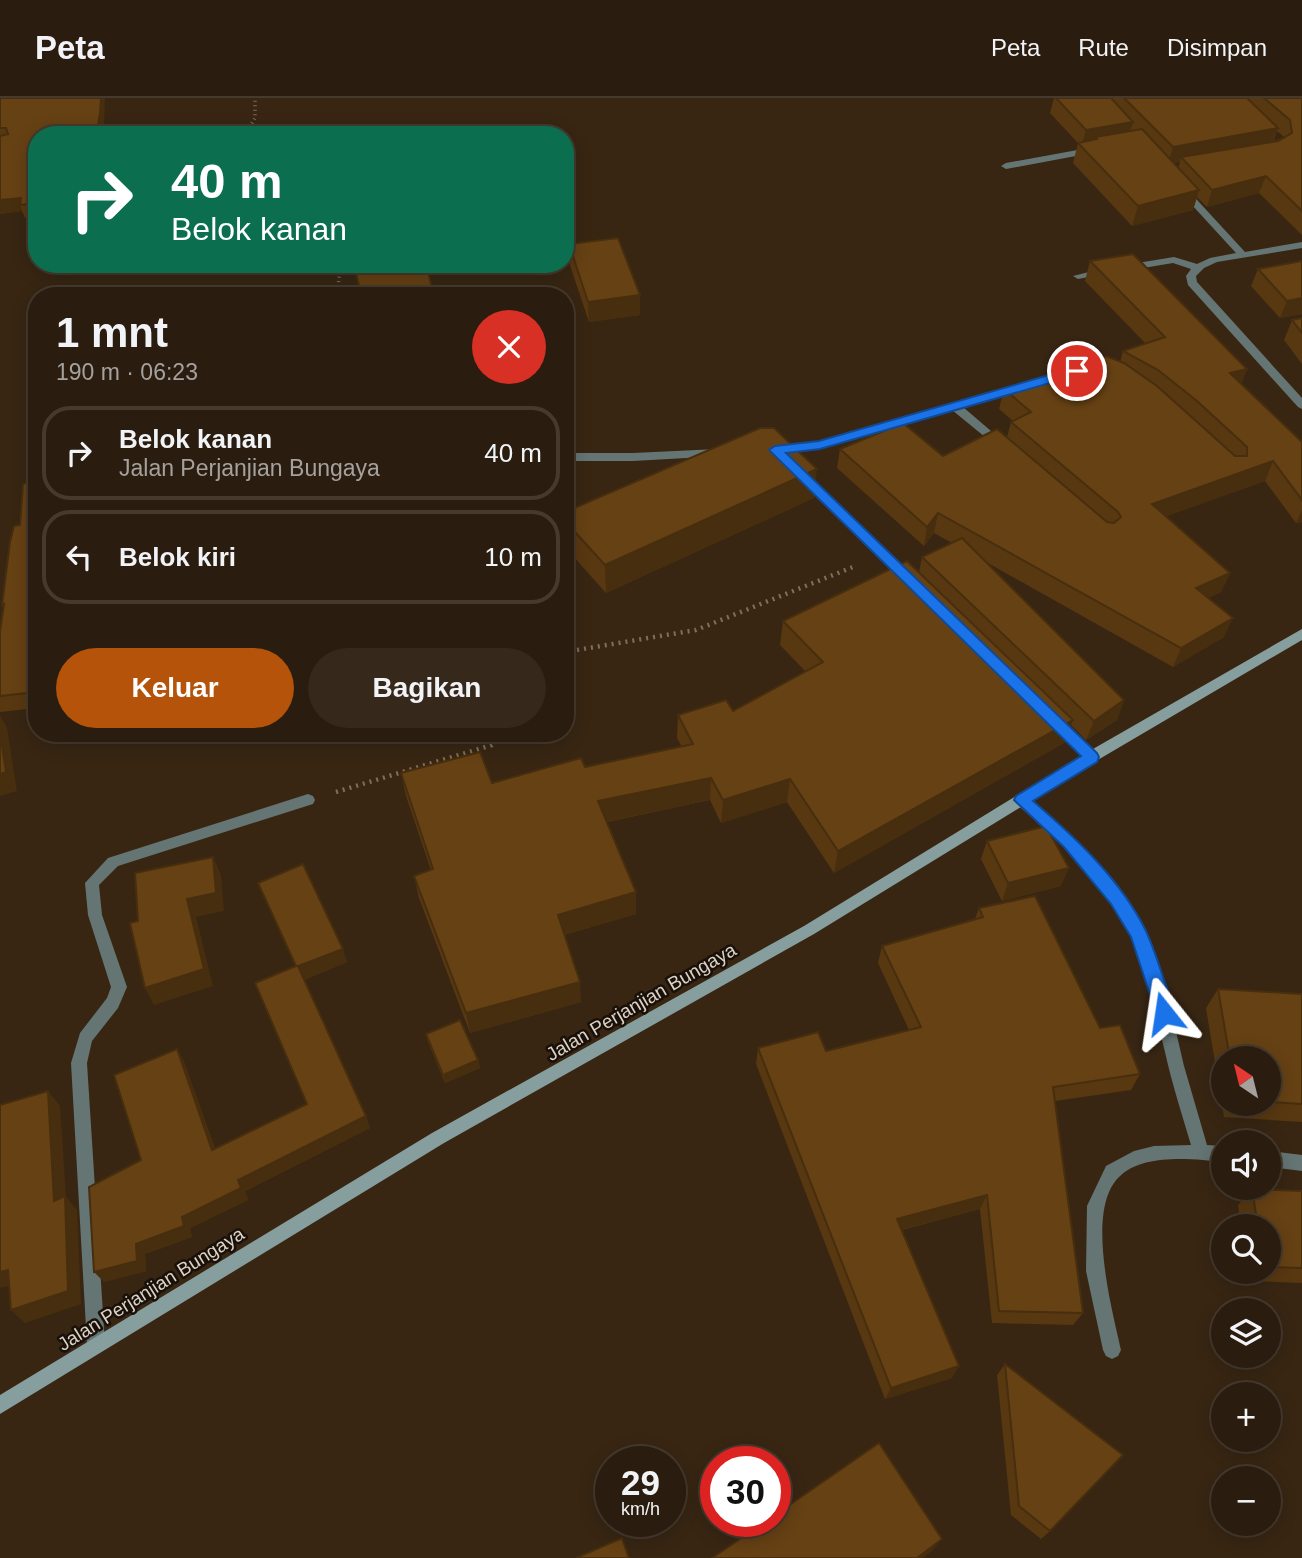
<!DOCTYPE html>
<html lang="id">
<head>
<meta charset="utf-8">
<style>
  :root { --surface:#2a1c0e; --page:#36291c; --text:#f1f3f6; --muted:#a5a19e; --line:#463a2e; --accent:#b45309 }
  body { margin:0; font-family:Arial,sans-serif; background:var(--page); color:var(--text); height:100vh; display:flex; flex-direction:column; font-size:26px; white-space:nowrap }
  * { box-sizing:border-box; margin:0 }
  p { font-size:23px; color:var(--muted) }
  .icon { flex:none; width:38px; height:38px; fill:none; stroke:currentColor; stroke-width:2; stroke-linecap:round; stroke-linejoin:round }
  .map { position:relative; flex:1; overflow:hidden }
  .sheet { position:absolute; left:28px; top:189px; width:546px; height:455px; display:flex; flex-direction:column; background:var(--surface); border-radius:28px; box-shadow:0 4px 18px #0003,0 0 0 2px var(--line) }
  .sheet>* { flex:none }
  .banner { position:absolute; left:28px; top:28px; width:546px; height:147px; border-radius:28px; box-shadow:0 4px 18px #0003,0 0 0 2px var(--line); background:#0b6e4f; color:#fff; overflow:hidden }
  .needle { width:46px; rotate:325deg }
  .buttons { position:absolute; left:1211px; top:948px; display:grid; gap:14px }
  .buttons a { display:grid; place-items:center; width:70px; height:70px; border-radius:50%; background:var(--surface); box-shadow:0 4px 18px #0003,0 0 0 2px var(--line); font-size:35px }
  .speed { position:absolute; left:595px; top:1348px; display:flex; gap:14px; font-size:35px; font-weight:700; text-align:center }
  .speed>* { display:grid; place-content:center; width:91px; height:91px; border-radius:50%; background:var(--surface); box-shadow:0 4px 18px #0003,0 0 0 2px var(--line); line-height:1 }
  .speed small { font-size:18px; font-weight:400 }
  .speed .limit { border:10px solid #d22; background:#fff; color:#111 }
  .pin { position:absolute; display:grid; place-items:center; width:60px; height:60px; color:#fff; margin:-30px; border:4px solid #fff; border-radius:50%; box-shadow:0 2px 7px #0007 }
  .me { position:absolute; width:77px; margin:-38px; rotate:345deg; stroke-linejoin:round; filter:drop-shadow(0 0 5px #0008) }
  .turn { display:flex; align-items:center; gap:24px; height:147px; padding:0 28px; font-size:32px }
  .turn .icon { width:91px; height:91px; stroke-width:2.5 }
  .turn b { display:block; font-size:49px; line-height:60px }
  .round { display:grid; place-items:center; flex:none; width:74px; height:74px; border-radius:37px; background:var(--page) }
  .head { display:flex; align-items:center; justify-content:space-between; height:119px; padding:0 28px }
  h1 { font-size:42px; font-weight:600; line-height:52px }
  .primary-button { display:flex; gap:14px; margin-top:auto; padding:14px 28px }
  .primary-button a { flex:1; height:80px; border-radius:42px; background:var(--accent); color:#fff; font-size:28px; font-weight:600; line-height:80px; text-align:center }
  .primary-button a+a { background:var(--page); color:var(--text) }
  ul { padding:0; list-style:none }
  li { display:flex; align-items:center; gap:21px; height:94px; margin:0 14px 10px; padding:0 14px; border:4px solid var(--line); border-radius:28px }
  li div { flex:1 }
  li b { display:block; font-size:26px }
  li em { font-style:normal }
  header { display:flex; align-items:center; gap:42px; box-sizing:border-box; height:98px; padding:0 35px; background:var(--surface); border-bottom:2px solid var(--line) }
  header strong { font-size:33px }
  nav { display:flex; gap:38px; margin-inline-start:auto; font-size:24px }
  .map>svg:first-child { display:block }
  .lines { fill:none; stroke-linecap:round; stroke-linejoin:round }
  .path-far1 { stroke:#7d6e5e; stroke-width:3.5; stroke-dasharray:1 3.5; stroke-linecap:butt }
  .path { stroke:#7d6e5e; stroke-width:4.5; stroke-dasharray:2 5; stroke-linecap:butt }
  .street { fill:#657574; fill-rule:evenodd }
  .secondary { fill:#869e9e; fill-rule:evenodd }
  .wall { fill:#583811; fill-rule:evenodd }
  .shaded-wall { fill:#472e0e }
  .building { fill:#664114; stroke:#472e0e; stroke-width:2 }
  .route { fill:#1a73e8; stroke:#114b97; stroke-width:2 }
  .labels { text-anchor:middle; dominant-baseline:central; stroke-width:5; stroke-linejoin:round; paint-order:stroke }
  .street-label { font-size:19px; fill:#dcd1c5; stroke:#191109 }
</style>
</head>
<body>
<header>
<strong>Peta</strong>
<nav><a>Peta</a><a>Rute</a><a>Disimpan</a></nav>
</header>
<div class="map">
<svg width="1302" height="1460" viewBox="0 0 1302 1460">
  <rect width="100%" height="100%" fill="#382613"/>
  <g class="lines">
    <g class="path-far1">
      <polyline points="245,37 255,20 255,0"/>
      <polyline points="337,166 340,171 337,198"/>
    </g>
    <g class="path">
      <polyline points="565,559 577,552 696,532 853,469"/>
      <polyline points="336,694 492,647 506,635"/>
    </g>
    <g class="street">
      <polygon points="1094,49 1099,52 1097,54 1006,71 1001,68 1006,65"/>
      <polygon points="1184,90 1187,91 1245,154 1302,144 1302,150 1217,164 1204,170 1196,178 1197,184 1302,300 1302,311 1298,309 1188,187 1186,178 1191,171 1173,165 1125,173 1120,170 1125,167 1174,159 1197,166 1210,160 1236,155 1181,95 1179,93"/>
      <polygon points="1105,170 1109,171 1109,175 1078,181 1073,178"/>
      <polygon points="1021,286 1025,287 1025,291 963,309 1005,345 1005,351 1001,352 952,312 820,351 777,356 771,352 777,348 820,343"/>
      <polygon points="718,351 722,352 722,358 633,363 565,363 565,355 633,355"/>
      <polygon points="801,373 805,374 911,478 913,481 911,484 903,484 797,380 797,374"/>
      <polygon points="1055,619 1060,620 1096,655 1098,659 1096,663 1086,663 1050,628 1048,624 1050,620"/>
      <polygon points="308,696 313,698 315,702 313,706 118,768 99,787 102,817 127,889 118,910 92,943 87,965 105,1247 102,1253 96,1256 90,1253 87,1247 71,965 80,935 107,900 111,889 88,817 85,785 108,760"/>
      <path d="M 1021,696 L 1060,727 L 1091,758 L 1118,792 L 1142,830 L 1163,878 L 1184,968 L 1207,1047 L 1223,1048 L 1223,1064 C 1193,1061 1143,1055 1119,1079 C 1085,1112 1112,1211 1121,1252 L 1118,1258 L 1112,1261 L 1106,1258 L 1103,1252 L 1086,1173 L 1087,1108 L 1106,1068 L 1134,1053 L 1154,1048 L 1191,1047 C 1182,1016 1172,986 1165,954 C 1156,919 1152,880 1136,847 C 1109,790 1064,745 1016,706 L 1014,702 L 1016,698 Z"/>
      <polygon points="1269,1053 1302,1057 1302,1073 1269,1069"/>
    </g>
    <polygon class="secondary" points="1302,531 1302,542 1096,663 814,836 444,1045 0,1316 0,1297 432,1035 804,828 1086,655"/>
  </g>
  <g class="wall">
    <polygon points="0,0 104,29 37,37 37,119 25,120 22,113 0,116"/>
    <path d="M 1054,0 L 1302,0 L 1302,137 L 1259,95 L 1207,109 L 1197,99 L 1193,112 L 1132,128 L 1073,65 L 1078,45 L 1050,15 ZM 1277,33 L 1284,39 L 1274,43 ZM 1180,64 L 1178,70 L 1174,65 Z"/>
    <polygon points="569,146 640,197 640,217 589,224 570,167"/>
    <polygon points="1090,163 1247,271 1241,286 1302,344 1302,424 1296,425 1265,383 1166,418 1230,475 1221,494 1208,500 1224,539 1173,569 986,464 1124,602 1117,622 1086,642 1071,627 1064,645 834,775 787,704 721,725 710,702 607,724 636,794 636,816 564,837 581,904 470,935 419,800 414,778 431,772 406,698 401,675 492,685 585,669 682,649 677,640 678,617 733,613 806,574 780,547 783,523 919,474 922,459 952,445 934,435 924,448 837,370 840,351 943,358 1007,339 1011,324 1013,323 999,311 1004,291 1120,264 1123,253 1146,246 1085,183"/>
    <polygon points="1302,163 1302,216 1280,220 1251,188 1258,171"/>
    <polygon points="354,168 433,193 436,198 360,198"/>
    <polygon points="1302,220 1302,266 1284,242 1292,222"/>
    <polygon points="37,340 37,610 0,614 0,533 4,510 2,507 20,427 26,385"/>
    <polygon points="814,400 606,495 565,449 565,414"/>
    <polygon points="987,743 1061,788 1002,803 981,761"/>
    <polygon points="258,785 347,864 304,882 370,1030 245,1093 248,1102 190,1130 192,1139 145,1156 146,1173 104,1184 141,1062 177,951 184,964 215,1051 307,1006 295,868"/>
    <polygon points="979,810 1100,930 1140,976 1131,992 1055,1003 1083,1215 1073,1227 992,1225 980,1111 902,1132 952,1280 885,1301 756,966 758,950 826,953 909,932 878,865 882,848 975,821"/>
    <path d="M 1218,891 L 1302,896 L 1302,1024 L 1224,1019 L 1206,910 ZM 1223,961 L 1269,961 L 1269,1006 L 1223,1006 Z"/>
    <polygon points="426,936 478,962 480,970 445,985 428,944"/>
    <polygon points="1252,1091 1302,1093 1302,1185 1250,1183 1249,1174 1269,1174 1269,1129 1241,1129 1238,1107"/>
    <polygon points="1005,1266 1050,1433 1041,1441 1011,1417 997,1277"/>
  </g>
  <g class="shaded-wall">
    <polygon points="101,0 105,0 104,29 103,37 96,37"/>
    <polygon points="1133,24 1128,41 1095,39 1093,47 1081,49 1086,32"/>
    <polygon points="1278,30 1272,46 1181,59 1180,64 1168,66 1173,49"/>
    <polygon points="1266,78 1259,95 1207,109 1212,92"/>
    <polygon points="1199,92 1193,112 1132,128 1138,108"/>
    <polygon points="21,100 20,107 22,113 0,116 0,102"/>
    <polygon points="640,197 640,217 589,224 588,204"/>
    <polygon points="1302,200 1302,216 1280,220 1287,203"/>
    <polygon points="1247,271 1239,290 1230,275"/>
    <polygon points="1273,363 1265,383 1145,426 1152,406"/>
    <polygon points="817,371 814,400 606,495 605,467"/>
    <polygon points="1302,412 1302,424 1296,425"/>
    <polygon points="938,415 934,435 924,448 927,429"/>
    <polygon points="1230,475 1221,494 1188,510 1196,490"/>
    <polygon points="1233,520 1224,539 1173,569 1181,550"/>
    <polygon points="1124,602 1117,622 1086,642 1094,623"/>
    <polygon points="0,617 7,630 17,693 0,698"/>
    <polygon points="1073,622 1064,645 834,775 838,753"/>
    <polygon points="711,680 710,702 599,725 598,703"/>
    <polygon points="790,681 787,704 721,725 723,702"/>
    <polygon points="213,759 221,777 224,813 196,819 213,888 154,907 145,890 187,801"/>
    <polygon points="1069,770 1061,788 1002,803 1008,785"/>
    <polygon points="636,794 636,816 560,838 558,817"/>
    <polygon points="343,851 347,864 304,882 298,868"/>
    <polygon points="580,884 581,904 470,935 466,915"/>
    <polygon points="177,951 184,964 219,1064 212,1052"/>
    <polygon points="478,962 480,970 445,985 443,977"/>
    <polygon points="48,993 60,1008 66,1099 77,1112 81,1206 25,1225 11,1212 54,1103"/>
    <polygon points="366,1018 370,1030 245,1093 248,1102 190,1130 192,1139 145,1156 146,1173 104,1184 94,1174 136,1146 182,1119 238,1082"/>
    <polygon points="987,1097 980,1111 892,1134 897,1121"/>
    <polygon points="8,1172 21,1185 0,1190 0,1174"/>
    <polygon points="959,1268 952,1280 885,1301 891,1290"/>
    <polygon points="942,1441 932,1453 922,1460 917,1460"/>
  </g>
  <g class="building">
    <polygon points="0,0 101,0 100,16 96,37 37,37 37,105 20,107 21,100 0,102 0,38 8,36 6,30 0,30"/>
    <polygon points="1056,0 1111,0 1133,24 1086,32"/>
    <polygon points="1124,0 1247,0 1278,30 1173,49"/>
    <polygon points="1264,0 1302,0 1302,113 1266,78 1212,92 1181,59 1278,43 1292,35 1290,22"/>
    <polygon points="1142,31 1199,92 1138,108 1078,45 1097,41 1095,39"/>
    <polygon points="618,140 640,197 588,204 569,146"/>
    <polygon points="1133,156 1247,271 1230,275 1302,344 1302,402 1273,363 1152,406 1230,475 1196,490 1233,520 1181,550 938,415 927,429 840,351 903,325 943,358 997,331 1107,424 1114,425 1121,419 1118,414 1011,324 1031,314 1004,291 1106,258 1124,265 1157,288 1235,358 1247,358 1247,349 1197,303 1158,272 1123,253 1165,239 1090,163"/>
    <polygon points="1302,163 1302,200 1287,203 1258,171"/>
    <polygon points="370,166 426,166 433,193 436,198 365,198 360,192 354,168"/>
    <polygon points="1302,220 1302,235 1292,222"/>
    <polygon points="760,330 774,330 817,371 605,467 565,423 565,414"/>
    <polygon points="37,340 37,594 0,598 0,533 4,506 2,507 10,444 14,428 20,427 23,386 26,385"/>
    <polygon points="962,440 1124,602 1094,623 922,459"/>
    <polygon points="907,463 1073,622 838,753 790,681 723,702 711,680 598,703 636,794 558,817 580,884 466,915 414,778 433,771 401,675 480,654 492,685 581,660 585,669 693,646 678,617 726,602 733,613 823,564 783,523"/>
    <polygon points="0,635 6,674 0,676"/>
    <polygon points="1046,728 1069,770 1008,785 987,743"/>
    <polygon points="213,759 216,795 187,801 204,871 145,890 130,825 138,823 135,775"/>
    <polygon points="303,766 343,851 298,868 366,1018 238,1082 241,1090 182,1119 184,1128 136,1146 137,1163 94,1174 89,1089 141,1062 114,977 177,951 212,1052 307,1006 255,885 296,868 258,785"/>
    <polygon points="1035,798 1100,930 1120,927 1140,976 1053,989 1083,1215 999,1213 987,1097 897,1121 959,1268 891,1290 758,950 818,934 826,953 921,929 882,848 983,819 979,810"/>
    <polygon points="1218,891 1302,896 1302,1006 1269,1004 1269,961 1230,961"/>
    <polygon points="460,922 478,962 443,977 426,936"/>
    <polygon points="48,993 54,1103 65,1098 68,1193 11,1212 8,1172 0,1174 0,1007"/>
    <polygon points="1252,1091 1302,1093 1302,1170 1269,1169 1269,1129 1258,1129"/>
    <polygon points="1005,1266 1123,1357 1050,1433 1019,1408"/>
    <polygon points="879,1345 942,1441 917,1460 712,1460 766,1423 775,1423 775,1417"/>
    <polygon points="622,1440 629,1460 576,1460"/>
  </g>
  <path class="route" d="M 1077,269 L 1083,273 L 1081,276 L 820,351 L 786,355 L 1097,655 L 1099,659 L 1097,664 L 1033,703 C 1076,740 1121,782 1146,833 C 1153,848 1158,864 1163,879 C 1167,891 1176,909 1171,921 L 1164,923 L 1158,921 L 1131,839 L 1111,806 L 1064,749 L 1014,702 L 1016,698 L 1081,658 L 769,352 L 775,348 L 819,343 Z"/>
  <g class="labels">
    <g class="street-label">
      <text transform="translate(641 904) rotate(-30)">Jalan Perjanjian Bungaya</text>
      <text transform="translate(151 1191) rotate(-32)">Jalan Perjanjian Bungaya</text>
    </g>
  </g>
</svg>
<div class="buttons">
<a><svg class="needle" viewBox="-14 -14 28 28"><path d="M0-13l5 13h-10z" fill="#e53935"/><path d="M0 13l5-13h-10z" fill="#a5a19e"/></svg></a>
<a><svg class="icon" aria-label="sound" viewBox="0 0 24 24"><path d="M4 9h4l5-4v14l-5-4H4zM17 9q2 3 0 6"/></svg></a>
<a><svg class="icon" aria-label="search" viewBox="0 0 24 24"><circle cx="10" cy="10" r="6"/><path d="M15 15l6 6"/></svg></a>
<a><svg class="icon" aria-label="layers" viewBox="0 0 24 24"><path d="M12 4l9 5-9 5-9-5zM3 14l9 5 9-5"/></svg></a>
<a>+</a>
<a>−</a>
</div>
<div class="speed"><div>29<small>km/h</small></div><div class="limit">30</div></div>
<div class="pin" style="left:1077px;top:273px;background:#d93025"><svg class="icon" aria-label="arrive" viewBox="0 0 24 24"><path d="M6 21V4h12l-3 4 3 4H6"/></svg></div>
<svg class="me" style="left:1164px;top:915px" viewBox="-20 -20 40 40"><path d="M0-17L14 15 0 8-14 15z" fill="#1a73e8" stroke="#fff" stroke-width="4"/></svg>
<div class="banner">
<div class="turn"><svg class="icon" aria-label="right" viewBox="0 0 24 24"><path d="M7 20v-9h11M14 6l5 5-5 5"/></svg><div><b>40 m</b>Belok kanan</div></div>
</div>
<section class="sheet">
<div class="head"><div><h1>1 mnt</h1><p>190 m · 06:23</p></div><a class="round" style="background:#d93025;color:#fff"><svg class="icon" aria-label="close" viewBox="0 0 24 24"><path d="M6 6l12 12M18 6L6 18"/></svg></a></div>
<ul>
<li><svg class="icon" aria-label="right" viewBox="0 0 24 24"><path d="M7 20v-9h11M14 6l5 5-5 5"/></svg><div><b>Belok kanan</b><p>Jalan Perjanjian Bungaya</p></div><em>40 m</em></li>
<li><svg class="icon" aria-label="left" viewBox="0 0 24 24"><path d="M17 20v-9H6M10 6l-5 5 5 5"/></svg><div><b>Belok kiri</b></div><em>10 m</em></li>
</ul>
<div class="primary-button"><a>Keluar</a><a>Bagikan</a></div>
</section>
</div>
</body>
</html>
